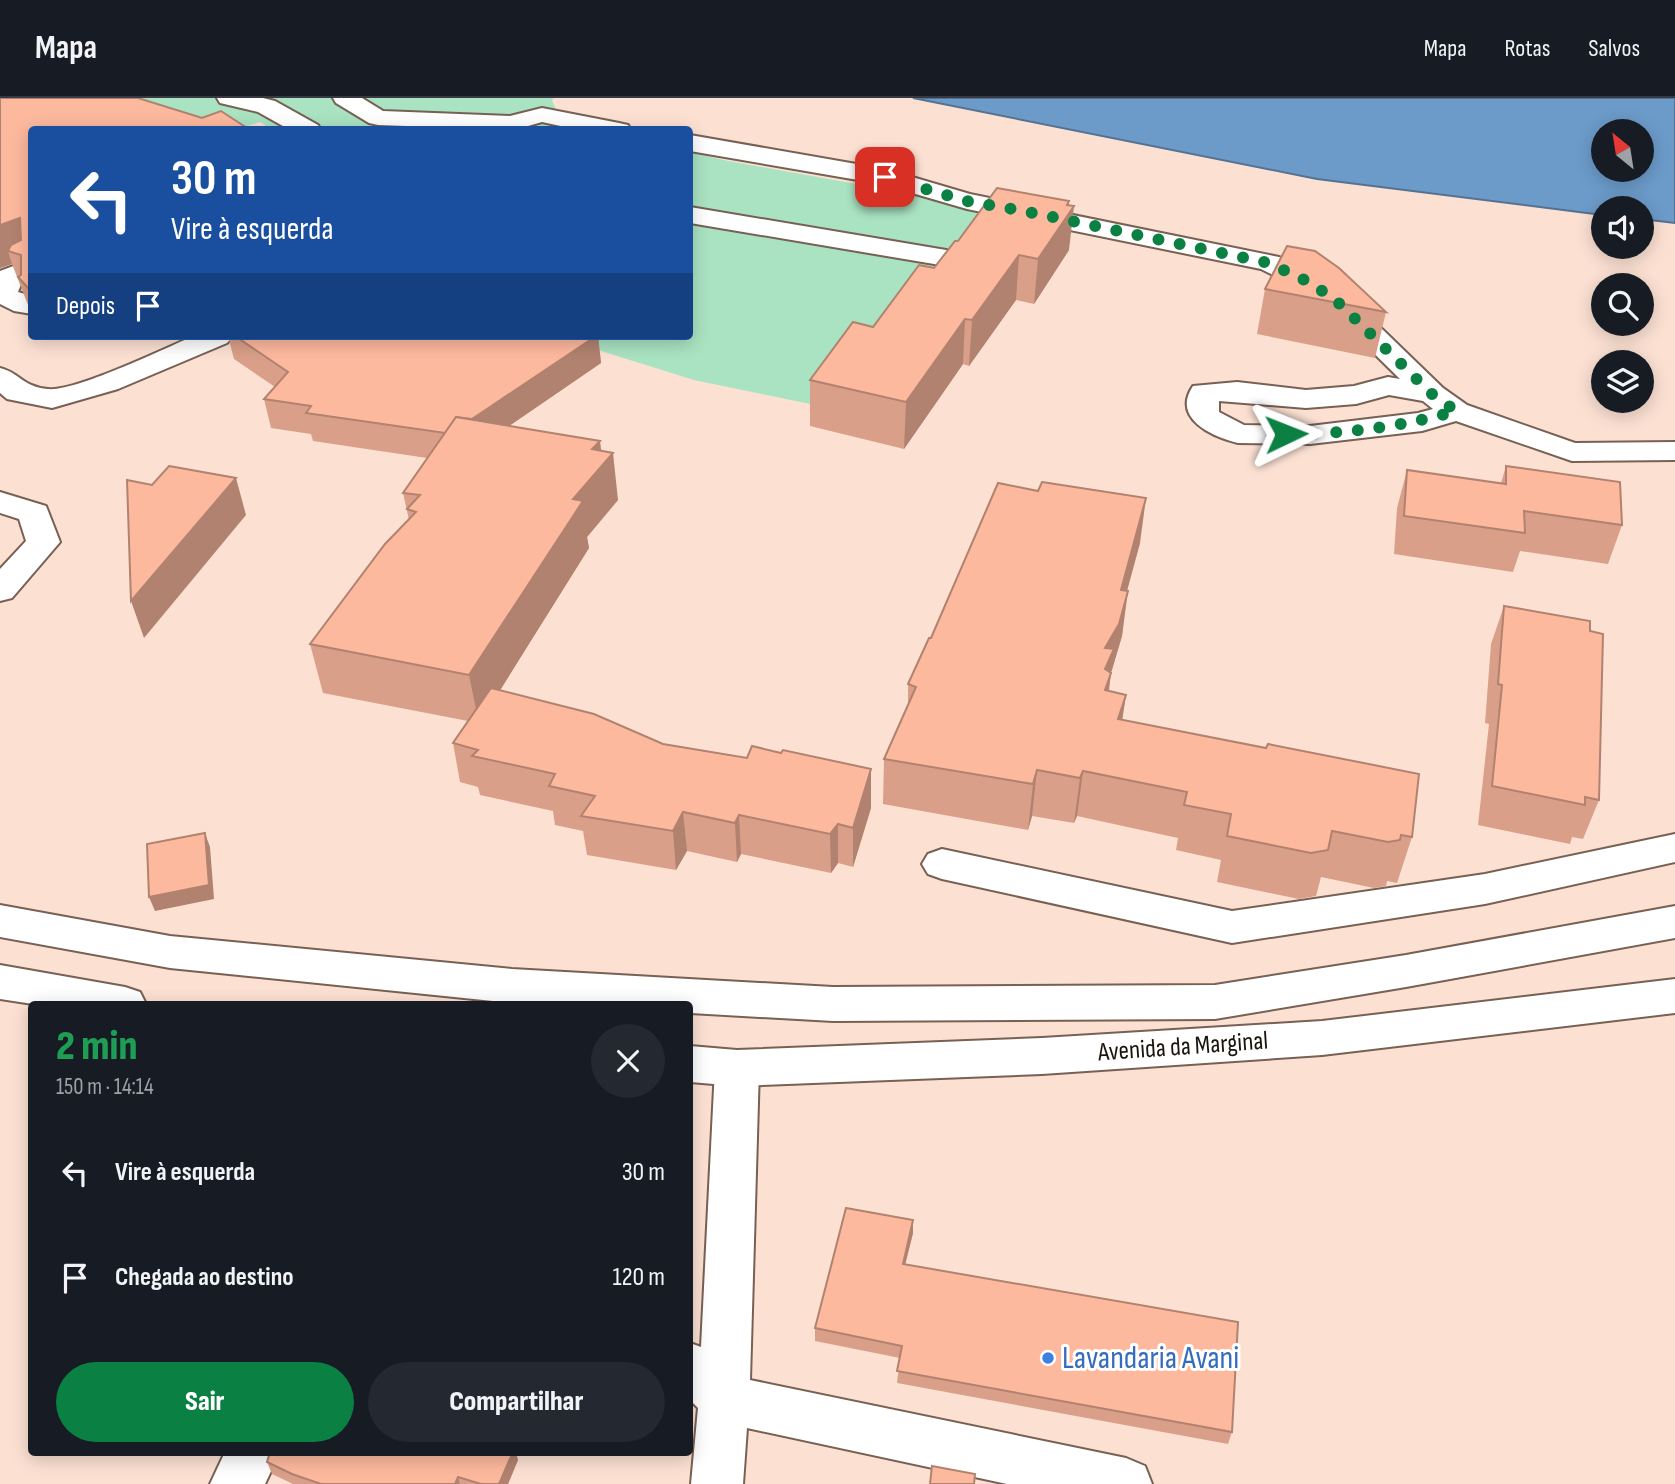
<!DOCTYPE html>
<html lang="pt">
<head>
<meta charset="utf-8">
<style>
  :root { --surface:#171b24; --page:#242831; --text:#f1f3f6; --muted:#9ea1a6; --line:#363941; --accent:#0b8043 }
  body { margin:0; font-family:"Sofia Sans Condensed",sans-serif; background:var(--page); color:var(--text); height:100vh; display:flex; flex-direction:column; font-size:26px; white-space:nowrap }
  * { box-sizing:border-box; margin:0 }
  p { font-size:23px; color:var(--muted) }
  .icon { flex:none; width:38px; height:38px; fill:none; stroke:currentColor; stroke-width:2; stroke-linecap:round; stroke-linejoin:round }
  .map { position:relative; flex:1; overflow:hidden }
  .sheet { position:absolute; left:28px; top:903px; width:665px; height:455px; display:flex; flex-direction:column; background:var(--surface); border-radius:7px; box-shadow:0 4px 18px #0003 }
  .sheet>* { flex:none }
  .guide { position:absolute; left:28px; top:28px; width:665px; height:214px; border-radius:7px; box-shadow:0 4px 18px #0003; background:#1a4fa0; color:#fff; overflow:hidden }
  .needle { width:46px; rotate:330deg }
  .buttons { position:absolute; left:1591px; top:21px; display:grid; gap:14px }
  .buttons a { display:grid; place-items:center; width:63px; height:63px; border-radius:50%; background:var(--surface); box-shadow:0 4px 18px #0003; font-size:35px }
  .pin { position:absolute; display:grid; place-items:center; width:60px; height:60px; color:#fff; margin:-30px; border-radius:14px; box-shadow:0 4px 10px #0006 }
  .me { position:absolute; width:77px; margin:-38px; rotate:88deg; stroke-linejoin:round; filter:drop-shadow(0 0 5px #0008) }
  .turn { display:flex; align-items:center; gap:24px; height:147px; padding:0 28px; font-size:32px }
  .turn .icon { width:91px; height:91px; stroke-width:2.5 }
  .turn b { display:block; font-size:49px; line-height:60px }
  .then { display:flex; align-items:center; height:66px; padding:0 28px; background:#0003; gap:14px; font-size:26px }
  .round { display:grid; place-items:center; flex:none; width:74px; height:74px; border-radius:37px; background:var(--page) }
  .headline { display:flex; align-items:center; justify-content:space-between; height:119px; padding:0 28px }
  h1 { font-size:42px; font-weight:800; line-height:52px; color:#1e9e55 }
  .button { display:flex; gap:14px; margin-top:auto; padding:14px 28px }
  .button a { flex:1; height:80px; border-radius:42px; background:var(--accent); color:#fff; font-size:28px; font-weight:800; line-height:80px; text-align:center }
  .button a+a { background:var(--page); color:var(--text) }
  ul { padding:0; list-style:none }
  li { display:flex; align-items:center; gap:21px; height:105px; padding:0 28px }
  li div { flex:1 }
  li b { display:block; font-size:26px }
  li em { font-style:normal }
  header { display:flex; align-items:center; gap:42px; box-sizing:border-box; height:98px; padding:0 35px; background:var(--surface); border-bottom:2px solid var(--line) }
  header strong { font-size:33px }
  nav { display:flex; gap:38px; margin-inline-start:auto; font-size:24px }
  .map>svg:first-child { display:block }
  .green { fill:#a9e3c2 }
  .water { fill:#6c9bca; stroke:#547292; stroke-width:2; fill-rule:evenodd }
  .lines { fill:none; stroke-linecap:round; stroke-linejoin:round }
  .minor-casing { stroke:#776054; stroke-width:4 }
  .major-casing { stroke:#776054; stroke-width:4 }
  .minor { fill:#fff; fill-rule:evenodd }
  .major { fill:#fff; fill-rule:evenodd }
  .wall { fill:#da9f88 }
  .shaded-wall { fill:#b1826f }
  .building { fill:#fdb99e; stroke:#b1826f; stroke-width:2 }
  .route { stroke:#0b8043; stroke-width:12; stroke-dasharray:0 21.6 }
  .shop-dot { fill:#3f7fe0; stroke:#fff; stroke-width:2.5 }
  .labels { text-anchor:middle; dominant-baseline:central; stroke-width:6; stroke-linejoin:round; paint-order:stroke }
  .street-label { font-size:26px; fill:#1c140f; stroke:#fff }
  .near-shop-label { font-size:32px; fill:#366cbe; stroke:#fff; text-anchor:start }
</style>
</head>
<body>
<header>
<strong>Mapa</strong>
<nav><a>Mapa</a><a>Rotas</a><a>Salvos</a></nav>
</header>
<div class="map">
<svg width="1675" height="1386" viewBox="0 0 1675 1386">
  <rect width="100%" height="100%" fill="#fce1d3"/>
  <g class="green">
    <polygon points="54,0 554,0 552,2 561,24 592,31 272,32 260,24 237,31"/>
    <polygon points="690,54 728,63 1034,118 839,312 694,282 598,252 576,238 690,238"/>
  </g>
  <path class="water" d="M 913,0 L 1675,0 L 1675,125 L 1642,121 L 1642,110 L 1603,110 L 1603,117 L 1317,81 ZM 1603,33 L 1642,33 L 1642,72 L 1603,72 Z"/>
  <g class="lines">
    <g class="minor-casing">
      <g id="minor">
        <polygon points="217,0 263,0 275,3 318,27 321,32 290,32 258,14 220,5"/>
        <polygon points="333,0 362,0 383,13 510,18 542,10 619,25 628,27 631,32 579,32 542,24 514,32 378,27 369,25 336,5"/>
        <path d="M 690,37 L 885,71 L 970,96 L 1279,159 L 1323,180 L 1351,201 L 1443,290 L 1467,307 L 1575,345 L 1675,344 L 1675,362 L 1572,363 L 1456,323 L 1422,333 L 1310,346 L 1238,345 C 1212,339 1171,320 1193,288 L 1237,284 L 1306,292 L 1354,288 L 1388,279 L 1400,281 L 1331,213 L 1303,192 L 1261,171 L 967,111 L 881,86 L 690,53 ZM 1389,297 L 1423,303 L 1433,311 L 1418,315 L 1310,328 L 1244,327 L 1219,314 L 1219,303 L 1306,310 L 1356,306 Z"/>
        <polygon points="690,109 946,152 956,154 960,160 956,166 946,168 690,125"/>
        <polygon points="32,161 32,180 22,184 18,194 32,198 32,216 14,213 0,206 0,173"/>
        <path d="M 194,238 L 232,239 L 227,245 L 118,291 L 52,310 L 7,301 L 0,295 L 0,270 C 20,275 23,289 48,291 C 75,294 165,250 194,238 Z"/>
        <polygon points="0,394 46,408 60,444 12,500 0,503 0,471 26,443 19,421 0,415"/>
        <polygon points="1675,736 1675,764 1485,806 1232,845 942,781 928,776 922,766 928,756 942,751 1232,813 1485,776"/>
        <polygon points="0,807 170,838 512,871 833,889 1215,887 1406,857 1675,808 1675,840 1406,889 1215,921 833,923 690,915 690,906 512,905 170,870 0,839"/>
        <polygon points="737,952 753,957 759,970 750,1282 1126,1360 1145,1368 1152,1386 1007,1386 747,1330 743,1386 691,1386 698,1310 690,1302 690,1245 701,1249 715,970 721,957"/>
        <polygon points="225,1354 280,1354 265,1386 210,1386"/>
      </g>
    </g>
    <g class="major-casing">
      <g id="major">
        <polygon points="0,867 125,889 140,894 146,906 33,906 0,901"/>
        <polygon points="1675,881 1675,915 1322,957 1042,976 737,988 690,984 690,948 737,952 1042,940 1322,923"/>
      </g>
    </g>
    <use href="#minor" class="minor"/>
    <use href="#major" class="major"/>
  </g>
  <g class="wall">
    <polygon points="0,0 202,20 250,32 32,32 32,217 12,166 0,170"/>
    <polygon points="1069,107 1069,152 1034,206 1016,202 969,268 963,266 904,351 810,328 810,282 873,229 934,170 958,143"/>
    <polygon points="1265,191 1386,214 1375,260 1257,236"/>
    <polygon points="228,238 598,238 601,265 509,328 601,353 618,402 587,439 589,450 500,592 663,646 747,660 781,655 871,671 871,710 853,769 838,765 831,775 741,756 737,764 687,753 676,772 587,757 583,733 555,727 553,713 480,697 478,689 460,684 453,645 468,623 323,595 310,546 409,422 403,395 427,360 313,343 311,336 271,330 264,301 275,289 234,261"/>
    <polygon points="1506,368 1622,427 1608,466 1520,453 1513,474 1394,456 1397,410 1407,372 1501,385"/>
    <polygon points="1140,445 1127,493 1122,538 1111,574 1109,593 1126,597 1122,621 1412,739 1397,785 1387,783 1386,788 1374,790 1321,779 1316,798 1299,801 1217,784 1221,762 1176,752 1178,740 1077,718 1074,725 1032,718 1028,732 883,706 884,661 908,608 908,586 931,540"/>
    <polygon points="1504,508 1590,533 1599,702 1583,741 1572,739 1570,746 1478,727 1489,626 1485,625 1491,546"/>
    <polygon points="913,1135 905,1167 1232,1334 1228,1346 897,1285 900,1260 815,1243 815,1230"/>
    <polygon points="518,1362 508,1386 293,1386 272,1376 267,1364"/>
  </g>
  <g class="shaded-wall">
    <polygon points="1069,103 1068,116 1074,108 1069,152 1034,206 1038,161"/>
    <polygon points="20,120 21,157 8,153 12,166 0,170 0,127"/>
    <polygon points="1019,157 1016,202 969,268 972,222"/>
    <polygon points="965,221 963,266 904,351 906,304"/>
    <polygon points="596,238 598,238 601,265 455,365 450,336"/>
    <polygon points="600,343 603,367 613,355 618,402 587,439 589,450 479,626 469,577 573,401 592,351"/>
    <polygon points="236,380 246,417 144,540 131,503"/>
    <polygon points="1146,400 1140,445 1117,529 1128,493 1122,538 1112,572 1110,576 1111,575 1105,620 1105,550"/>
    <polygon points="1126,597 1119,643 1118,621"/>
    <polygon points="871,671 871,710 853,769 853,730"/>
    <polygon points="1037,672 1032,718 1028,732 1033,686"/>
    <polygon points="1083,673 1077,718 1074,725 1080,680"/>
    <polygon points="683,714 687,753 676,772 673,733"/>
    <polygon points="739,717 741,756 737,764 735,725"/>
    <polygon points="838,726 838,765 831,775 830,736"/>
    <polygon points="205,735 210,749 214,801 155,813 149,799"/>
    <polygon points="913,1122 913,1135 902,1179 903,1166"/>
    <polygon points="513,1354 516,1354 518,1362 508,1386 499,1386"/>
    <polygon points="458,1379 460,1386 455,1386"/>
  </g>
  <g class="building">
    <polygon points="0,0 138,0 202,20 221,13 250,32 32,32 32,192 30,192 18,179 21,177 21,157 8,153 11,147 21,142 20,120 0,127"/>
    <polygon points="997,90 1069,103 1067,107 1074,108 1038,161 1019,157 972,222 965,221 906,304 810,282 853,224 873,229 919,167 934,170 955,143 958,143"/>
    <polygon points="1287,148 1315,153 1339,170 1386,214 1265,191"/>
    <polygon points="235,238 596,238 472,321 456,319 445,335 306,315 311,308 264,301 288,274"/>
    <polygon points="456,319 600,343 592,351 613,355 573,401 583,403 469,577 310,546 385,446 416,414 407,411 420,397 403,395"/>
    <polygon points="169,368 236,380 131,503 127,382 152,387"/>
    <polygon points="1506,368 1620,384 1622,427 1524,413 1525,435 1404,418 1407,372 1506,386"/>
    <polygon points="1042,384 1146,400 1121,492 1128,493 1119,526 1105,550 1114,551 1105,571 1111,575 1105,592 1126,597 1118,621 1266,650 1268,646 1419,676 1412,739 1401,737 1400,742 1388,744 1332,733 1328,752 1311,755 1227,738 1231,716 1184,707 1187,694 1083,673 1080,680 1037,672 1033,686 884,661 916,589 908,586 929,540 931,540 998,385 1038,393"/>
    <polygon points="1504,508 1590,523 1590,533 1603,536 1599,702 1585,699 1585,707 1492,688 1502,587 1498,586"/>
    <polygon points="491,590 594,616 663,646 747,660 752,648 781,655 783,652 871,671 853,730 838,726 830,736 739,717 735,725 683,714 673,733 581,718 595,698 549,688 555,676 472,658 478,652 453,645"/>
    <polygon points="205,735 209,787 149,799 147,746"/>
    <polygon points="846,1110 913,1122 903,1166 1238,1224 1232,1334 897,1273 902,1248 815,1230"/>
    <polygon points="270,1354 513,1354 499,1386 481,1386 458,1379 455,1386 321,1386 292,1376 267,1364"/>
    <polygon points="932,1368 975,1376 974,1386 930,1386"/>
  </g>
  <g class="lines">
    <path class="route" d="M 885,79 L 967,103 L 1024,113 L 1269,165 L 1313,186 L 1341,207 L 1432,296 L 1456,313 C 1406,328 1338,337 1286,336"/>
  </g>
  <circle class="shop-dot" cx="1048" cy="1260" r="7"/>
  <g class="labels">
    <g class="street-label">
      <text transform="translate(1183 949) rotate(-4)">Avenida da Marginal</text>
    </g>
    <g class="near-shop-label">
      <text x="1062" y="1260">Lavandaria Avani</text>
    </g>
  </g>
</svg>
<div class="buttons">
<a><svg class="needle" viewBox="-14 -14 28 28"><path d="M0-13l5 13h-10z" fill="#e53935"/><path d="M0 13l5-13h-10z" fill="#9ea1a6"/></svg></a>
<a><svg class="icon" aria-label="sound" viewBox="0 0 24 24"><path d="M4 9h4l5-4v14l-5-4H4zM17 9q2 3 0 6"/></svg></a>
<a><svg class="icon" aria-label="search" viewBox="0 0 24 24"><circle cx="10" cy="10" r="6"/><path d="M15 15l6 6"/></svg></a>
<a><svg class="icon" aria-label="layers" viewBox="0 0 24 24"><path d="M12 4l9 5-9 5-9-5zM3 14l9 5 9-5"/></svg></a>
</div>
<div class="pin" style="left:885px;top:79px;background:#d93025"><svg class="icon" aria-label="arrive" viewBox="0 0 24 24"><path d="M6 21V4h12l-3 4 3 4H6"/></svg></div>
<svg class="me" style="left:1286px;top:336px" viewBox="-20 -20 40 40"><path d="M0-17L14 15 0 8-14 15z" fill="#0b8043" stroke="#fff" stroke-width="4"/></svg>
<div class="guide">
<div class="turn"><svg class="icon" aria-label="left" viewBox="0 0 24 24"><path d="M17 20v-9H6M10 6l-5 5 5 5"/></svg><div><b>30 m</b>Vire à esquerda</div></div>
<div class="then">Depois<svg class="icon" aria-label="arrive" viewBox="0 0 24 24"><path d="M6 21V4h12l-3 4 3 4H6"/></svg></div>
</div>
<section class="sheet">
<div class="headline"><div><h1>2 min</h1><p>150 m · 14:14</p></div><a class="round"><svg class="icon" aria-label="close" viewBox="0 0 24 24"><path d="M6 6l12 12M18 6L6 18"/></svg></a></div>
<ul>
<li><svg class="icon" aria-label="left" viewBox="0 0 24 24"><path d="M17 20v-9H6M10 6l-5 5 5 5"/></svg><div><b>Vire à esquerda</b></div><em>30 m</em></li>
<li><svg class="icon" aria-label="arrive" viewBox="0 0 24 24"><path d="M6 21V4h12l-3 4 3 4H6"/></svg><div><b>Chegada ao destino</b></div><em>120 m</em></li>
</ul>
<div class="button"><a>Sair</a><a>Compartilhar</a></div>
</section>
</div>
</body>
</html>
